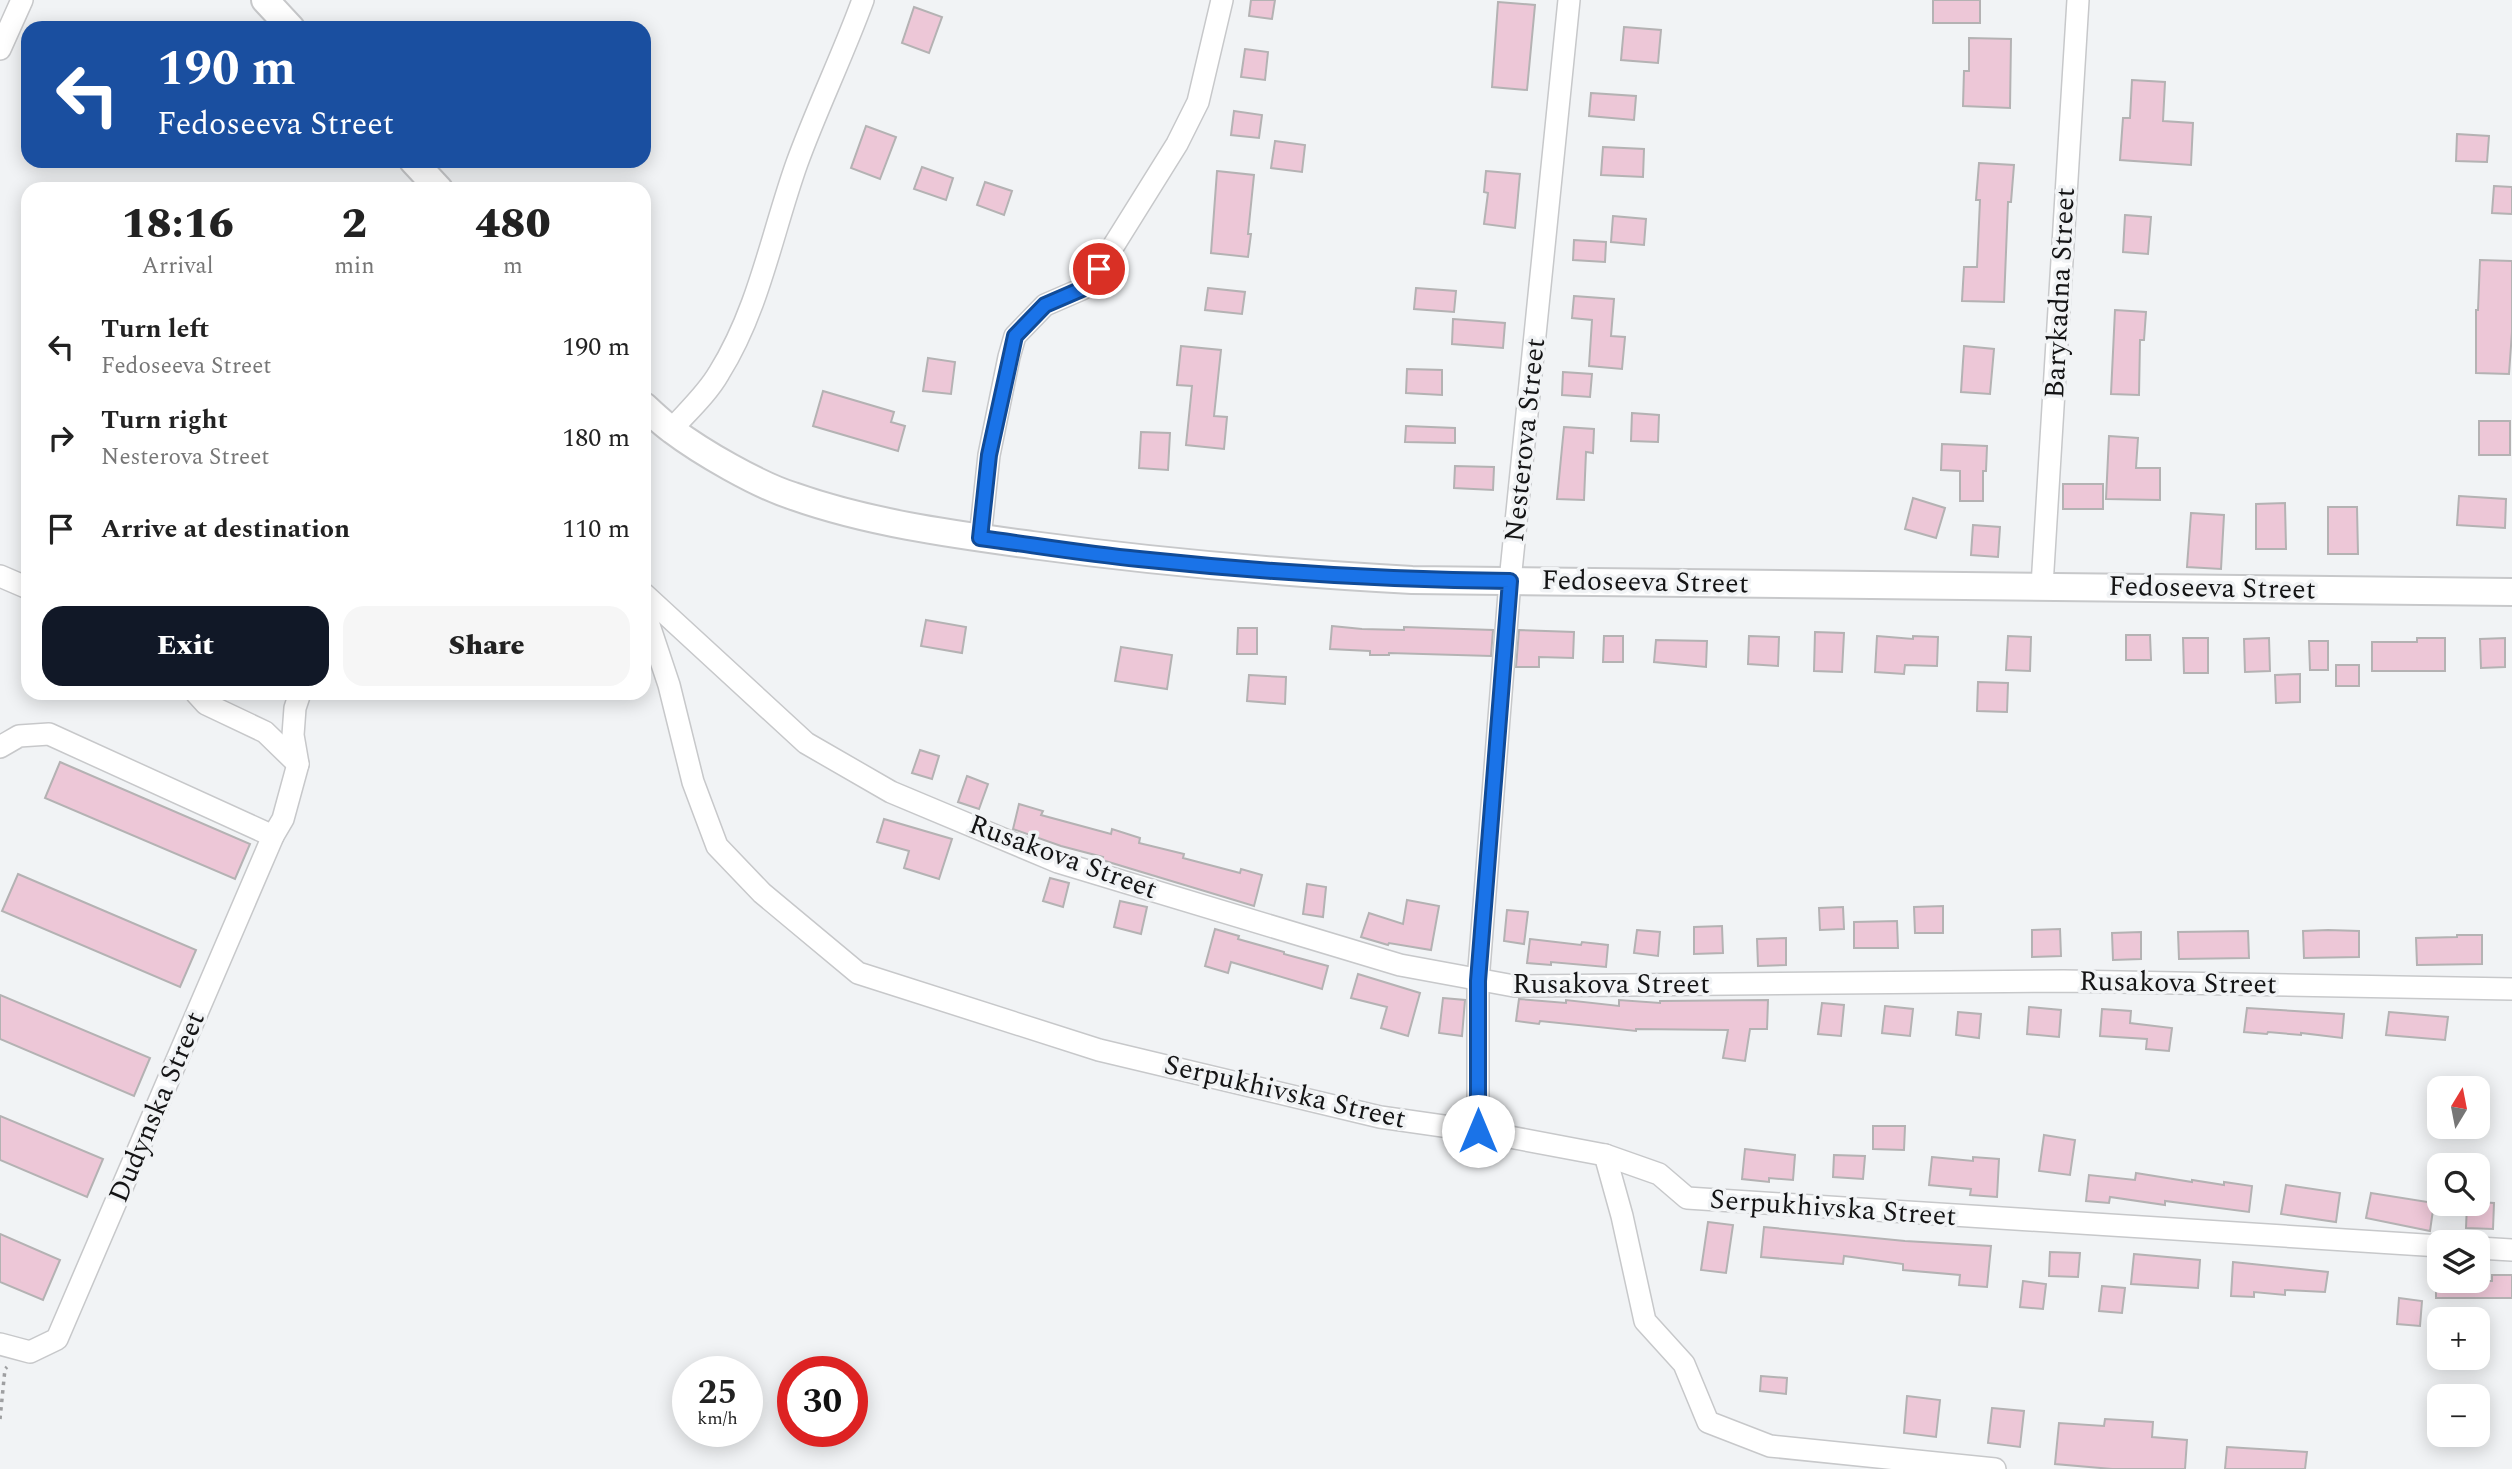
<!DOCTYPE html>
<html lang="en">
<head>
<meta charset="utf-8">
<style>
  :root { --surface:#fff; --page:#f6f6f6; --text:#222; --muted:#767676; --accent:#111827 }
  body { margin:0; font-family:Spectral,serif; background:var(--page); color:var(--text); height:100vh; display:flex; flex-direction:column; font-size:26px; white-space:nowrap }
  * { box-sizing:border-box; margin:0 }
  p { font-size:23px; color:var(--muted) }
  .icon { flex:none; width:38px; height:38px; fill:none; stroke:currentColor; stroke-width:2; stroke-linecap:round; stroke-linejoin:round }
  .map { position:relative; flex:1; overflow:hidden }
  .side { position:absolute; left:21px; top:182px; width:630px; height:518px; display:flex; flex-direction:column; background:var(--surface); border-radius:21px; box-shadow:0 4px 18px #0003 }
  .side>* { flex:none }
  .banner { position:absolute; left:21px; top:21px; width:630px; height:147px; border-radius:21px; box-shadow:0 4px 18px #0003; background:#1a4fa0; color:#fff; overflow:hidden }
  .needle { width:46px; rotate:10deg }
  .buttons { position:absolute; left:2427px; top:1076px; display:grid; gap:14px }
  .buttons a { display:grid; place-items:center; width:63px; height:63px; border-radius:14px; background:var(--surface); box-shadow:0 4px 18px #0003; font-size:35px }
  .speed { position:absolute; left:672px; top:1356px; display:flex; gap:14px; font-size:35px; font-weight:700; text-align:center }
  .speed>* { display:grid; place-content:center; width:91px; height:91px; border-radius:50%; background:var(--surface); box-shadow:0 4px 18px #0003; line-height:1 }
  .speed small { font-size:18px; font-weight:400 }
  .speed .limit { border:10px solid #d22; background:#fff; color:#111 }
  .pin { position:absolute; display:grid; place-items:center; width:60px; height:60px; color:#fff; margin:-30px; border:4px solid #fff; border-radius:50%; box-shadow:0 2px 7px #0007 }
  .me { position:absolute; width:77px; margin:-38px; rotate:0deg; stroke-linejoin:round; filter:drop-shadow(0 0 5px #0008) }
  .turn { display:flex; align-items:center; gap:24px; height:147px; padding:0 21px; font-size:32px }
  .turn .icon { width:91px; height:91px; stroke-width:2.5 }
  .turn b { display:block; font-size:49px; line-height:60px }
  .eta { display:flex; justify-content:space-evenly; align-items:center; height:119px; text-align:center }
  .eta b { font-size:42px; font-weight:800; line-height:49px }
  .action { display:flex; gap:14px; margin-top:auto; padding:14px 21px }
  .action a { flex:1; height:80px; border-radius:21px; background:var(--accent); color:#fff; font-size:28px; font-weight:800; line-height:80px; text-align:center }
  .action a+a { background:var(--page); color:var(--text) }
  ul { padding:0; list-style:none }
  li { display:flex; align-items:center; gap:21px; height:91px; padding:0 21px }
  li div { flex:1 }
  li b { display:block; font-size:26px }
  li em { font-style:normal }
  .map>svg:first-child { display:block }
  .building { fill:#edc7d7; stroke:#b4b2b3; stroke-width:2 }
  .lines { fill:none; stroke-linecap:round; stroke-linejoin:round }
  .minor-casing { stroke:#c7c8ca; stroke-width:24 }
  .major-casing { stroke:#c7c8ca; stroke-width:30 }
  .path { stroke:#9e9fa1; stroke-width:3.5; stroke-dasharray:3.5 5; stroke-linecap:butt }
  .minor { stroke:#fff; stroke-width:21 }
  .major { stroke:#fff; stroke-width:26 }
  .route-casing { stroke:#114b97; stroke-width:18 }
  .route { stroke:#1a73e8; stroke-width:12 }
  .labels { text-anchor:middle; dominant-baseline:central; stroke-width:7; stroke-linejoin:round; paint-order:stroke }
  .street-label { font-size:28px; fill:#141415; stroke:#f1f3f5 }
</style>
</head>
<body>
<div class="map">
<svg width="2512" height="1469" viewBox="0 0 2512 1469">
  <rect width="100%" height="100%" fill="#f1f3f5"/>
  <g class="building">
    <polygon points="1251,0 1275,0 1272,19 1249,16"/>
    <rect x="1933" y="0" width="47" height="23"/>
    <polygon points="1498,2 1535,5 1527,90 1492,87"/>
    <polygon points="914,7 942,17 929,53 902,43"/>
    <polygon points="1624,27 1661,30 1658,63 1621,60"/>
    <polygon points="1969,38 2011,39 2010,108 1963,106 1964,71 1969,71"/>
    <polygon points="1245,49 1268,52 1265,80 1241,77"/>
    <polygon points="2132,80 2165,82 2163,121 2193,123 2191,165 2120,160 2123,118 2130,118"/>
    <polygon points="1591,93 1636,96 1634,120 1589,116"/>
    <polygon points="1234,111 1262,115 1259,138 1231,135"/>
    <polygon points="866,126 896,137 880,179 851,168"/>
    <polygon points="2457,134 2489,136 2487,162 2456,161"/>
    <polygon points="1275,141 1305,145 1302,172 1271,168"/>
    <polygon points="1603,147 1644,149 1643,177 1601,175"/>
    <polygon points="1979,163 2014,165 2011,202 2008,202 2004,302 1962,301 1964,267 1977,267 1980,200 1976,200"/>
    <polygon points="922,167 953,178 946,200 914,189"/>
    <polygon points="1217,171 1254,175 1248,234 1251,234 1248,257 1211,253"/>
    <polygon points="1486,171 1520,174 1515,228 1484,224 1488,193 1484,192"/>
    <polygon points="985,182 1012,191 1004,215 977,205"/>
    <polygon points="2494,186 2512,187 2512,214 2492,213"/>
    <polygon points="2125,215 2151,217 2148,254 2123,252"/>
    <polygon points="1613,216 1646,219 1644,245 1611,242"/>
    <polygon points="1574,240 1606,242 1605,262 1573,260"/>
    <polygon points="2480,260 2512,261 2512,332 2509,374 2476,373 2476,310 2478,310"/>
    <polygon points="1208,288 1245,292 1242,314 1205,310"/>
    <polygon points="1416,288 1456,291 1454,312 1414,309"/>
    <polygon points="1574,296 1614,299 1611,336 1625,337 1622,369 1589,366 1592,320 1572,318"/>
    <polygon points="2115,310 2146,312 2144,340 2140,340 2139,395 2111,394"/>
    <polygon points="1453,319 1505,323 1503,348 1452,344"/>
    <polygon points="1181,346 1221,350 1214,416 1227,417 1224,449 1186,445 1192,386 1177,385"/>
    <polygon points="1964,346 1994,349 1990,394 1961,392"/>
    <polygon points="928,358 955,362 951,394 923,391"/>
    <polygon points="1407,369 1442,370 1442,395 1406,393"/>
    <polygon points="1563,372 1592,374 1590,397 1562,395"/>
    <polygon points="823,391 894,412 891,422 905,426 898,451 813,426"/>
    <polygon points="1632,413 1659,415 1658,442 1631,441"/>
    <rect x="2479" y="421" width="31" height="34"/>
    <polygon points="1406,426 1455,428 1455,443 1405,442"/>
    <polygon points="1564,427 1594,429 1593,453 1586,452 1584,500 1557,499"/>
    <polygon points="1141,432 1170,433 1168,470 1139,468"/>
    <polygon points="2109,436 2138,438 2136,468 2160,468 2160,500 2106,499"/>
    <polygon points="1942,444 1987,446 1986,471 1983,471 1983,501 1960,501 1960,471 1941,470"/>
    <polygon points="1455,466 1494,467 1493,490 1454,488"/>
    <rect x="2063" y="484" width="40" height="25"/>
    <polygon points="2459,496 2506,499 2505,528 2457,525"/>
    <polygon points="1913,498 1945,508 1936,538 1905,529"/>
    <polygon points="2285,503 2286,549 2256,549 2256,504"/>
    <polygon points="2328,507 2357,507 2358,554 2328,554"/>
    <polygon points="2191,513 2224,515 2221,569 2187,567"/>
    <polygon points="1973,525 2000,527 1998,557 1971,555"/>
    <polygon points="926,620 966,627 962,653 921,646"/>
    <polygon points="1332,626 1362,629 1404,630 1404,627 1493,630 1491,656 1389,653 1389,655 1370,655 1370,651 1330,649"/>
    <polygon points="1238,628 1257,628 1257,654 1237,654"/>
    <polygon points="1519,630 1574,632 1573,658 1539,657 1539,667 1516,667"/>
    <polygon points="1815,632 1844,633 1842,672 1814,671"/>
    <polygon points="2126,635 2150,635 2151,660 2126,660"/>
    <polygon points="1604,636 1623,636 1623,662 1603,662"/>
    <polygon points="1749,636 1779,637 1778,666 1748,664"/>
    <polygon points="1877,636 1913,639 1913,636 1938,637 1937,666 1905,665 1904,674 1875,672"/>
    <polygon points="2008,636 2031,637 2030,671 2006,670"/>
    <polygon points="2183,638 2208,638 2208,673 2184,673"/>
    <polygon points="2269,638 2270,671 2245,672 2244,639"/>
    <polygon points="2417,638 2445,638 2445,671 2372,671 2372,642 2417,642"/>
    <polygon points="2505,638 2505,667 2481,668 2480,639"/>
    <polygon points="1656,640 1707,641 1706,667 1654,662"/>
    <polygon points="2309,641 2328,641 2328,670 2310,670"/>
    <polygon points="1121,647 1172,655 1167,689 1115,681"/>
    <rect x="2336" y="665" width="23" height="21"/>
    <polygon points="2300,674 2300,702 2276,703 2275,675"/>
    <polygon points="1249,675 1286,677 1285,704 1247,701"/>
    <polygon points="1978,682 2008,683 2007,712 1977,711"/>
    <polygon points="920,750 939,756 932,779 912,773"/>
    <polygon points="60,762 250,844 235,879 45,798"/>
    <polygon points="967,776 988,784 979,809 958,802"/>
    <polygon points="1019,804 1043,811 1041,815 1111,834 1112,829 1140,838 1139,843 1184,854 1183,858 1240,873 1241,869 1262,875 1254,906 1102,860 1103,857 1061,846 1013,829"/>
    <polygon points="884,819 952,839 939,879 904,868 909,851 877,842"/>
    <polygon points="18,874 196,950 180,987 2,911"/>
    <polygon points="1050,878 1069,883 1063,907 1043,901"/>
    <polygon points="1307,884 1326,887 1323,917 1303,914"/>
    <polygon points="1407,900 1439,906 1431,950 1389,943 1388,945 1361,937 1369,913 1403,924"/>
    <polygon points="1120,901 1147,907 1141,934 1114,927"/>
    <polygon points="1943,906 1943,933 1915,933 1914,907"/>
    <polygon points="1843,907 1844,929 1820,930 1819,908"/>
    <polygon points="1507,910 1528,912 1524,944 1504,941"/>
    <polygon points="1897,921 1898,948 1854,948 1854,922"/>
    <polygon points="1722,926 1723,953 1694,954 1694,927"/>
    <polygon points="1215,929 1239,936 1238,939 1284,952 1284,954 1328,966 1322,989 1231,962 1228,973 1205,966"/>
    <polygon points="2060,929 2061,956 2032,957 2032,930"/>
    <polygon points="1637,930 1660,932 1658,956 1634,953"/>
    <polygon points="2328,930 2359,931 2359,957 2304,958 2303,931"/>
    <polygon points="2248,931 2249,958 2179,959 2178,932"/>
    <polygon points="2141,932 2141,959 2113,960 2112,933"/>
    <polygon points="2457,935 2482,935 2482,964 2417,965 2416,938 2457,937"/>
    <polygon points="1786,938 1786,965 1758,966 1757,939"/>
    <polygon points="1530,939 1581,945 1582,942 1608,945 1606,967 1551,962 1551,965 1527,963"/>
    <polygon points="1358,974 1420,993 1408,1036 1381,1028 1387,1007 1351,998"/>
    <polygon points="0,995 150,1058 134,1096 0,1039"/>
    <polygon points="1443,998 1465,1000 1462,1036 1439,1033"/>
    <polygon points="1519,999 1566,1003 1566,1000 1619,1006 1619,1000 1660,1003 1660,1001 1768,1000 1767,1029 1750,1029 1745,1061 1723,1058 1728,1030 1636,1029 1636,1031 1540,1021 1539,1024 1516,1021"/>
    <polygon points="1822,1003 1844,1005 1841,1036 1818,1034"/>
    <polygon points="1885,1006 1913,1009 1910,1036 1882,1033"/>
    <polygon points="2029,1007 2061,1010 2059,1037 2027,1034"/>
    <polygon points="2247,1008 2344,1014 2342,1038 2301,1033 2301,1035 2268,1032 2267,1034 2244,1032"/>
    <polygon points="2102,1009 2131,1011 2130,1023 2172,1028 2169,1051 2146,1049 2147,1039 2100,1036"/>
    <polygon points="1958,1012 1981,1014 1979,1038 1956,1035"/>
    <polygon points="2389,1012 2448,1017 2445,1040 2386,1035"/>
    <polygon points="0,1116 103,1159 87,1197 0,1160"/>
    <polygon points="1873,1126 1905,1126 1904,1150 1873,1149"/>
    <polygon points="2044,1135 2075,1140 2070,1175 2039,1171"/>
    <polygon points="1745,1149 1795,1155 1793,1180 1769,1178 1769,1182 1742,1179"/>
    <polygon points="1834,1155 1865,1156 1863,1179 1833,1177"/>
    <polygon points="1932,1157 1973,1161 1973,1157 1999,1159 1997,1197 1970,1195 1971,1189 1929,1185"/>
    <polygon points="2136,1173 2192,1182 2192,1180 2224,1185 2224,1182 2252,1186 2249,1212 2165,1201 2165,1205 2110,1197 2109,1203 2086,1201 2089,1175 2135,1180"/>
    <polygon points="2286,1185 2340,1193 2336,1222 2281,1214"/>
    <polygon points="2371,1193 2434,1203 2430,1231 2366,1218"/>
    <polygon points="2478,1202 2494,1203 2493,1229 2466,1228 2467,1204 2478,1204"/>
    <polygon points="1708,1222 1733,1225 1726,1273 1701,1270"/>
    <polygon points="1764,1227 1905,1241 1991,1246 1987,1287 1959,1285 1960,1275 1903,1270 1903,1264 1844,1256 1843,1264 1761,1257"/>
    <polygon points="0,1234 60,1260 43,1300 0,1282"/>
    <polygon points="2050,1252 2080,1253 2078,1277 2049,1276"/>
    <polygon points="2134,1254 2200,1260 2198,1288 2131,1284"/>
    <polygon points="2233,1262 2328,1272 2325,1292 2285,1290 2285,1295 2254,1292 2254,1297 2231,1296"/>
    <polygon points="2492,1275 2512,1275 2512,1298 2436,1298 2436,1281 2492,1281"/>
    <polygon points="2023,1281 2046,1284 2043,1309 2020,1307"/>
    <polygon points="2102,1286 2125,1288 2122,1313 2099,1311"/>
    <polygon points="2399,1298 2422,1301 2420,1326 2397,1324"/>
    <polygon points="1761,1376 1787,1378 1786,1394 1760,1391"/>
    <polygon points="1907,1396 1940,1400 1936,1437 1904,1433"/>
    <polygon points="1992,1408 2024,1411 2020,1447 1988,1443"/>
    <polygon points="2105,1419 2153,1422 2152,1437 2187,1440 2185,1469 2112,1469 2055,1464 2059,1423 2104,1426"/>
    <polygon points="2227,1447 2307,1452 2305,1469 2225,1469"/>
  </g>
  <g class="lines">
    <g class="minor-casing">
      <g id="minor">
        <polyline points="0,49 22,0"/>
        <path d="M 671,430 C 687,412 707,394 719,373 C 759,309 772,233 797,163 C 817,108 843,55 863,0"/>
        <polyline points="980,538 989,455 1009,357 1015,336 1045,305 1082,289 1099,269 1177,144 1198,102 1222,0"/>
        <polyline points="0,576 28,588"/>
        <polyline points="2042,586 2078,0"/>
        <polyline points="644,594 806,743 891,792 1058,862 1400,965 1514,986 2064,981 2512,989"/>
        <polyline points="644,610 669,685 693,782 717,846 762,893 858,973 1099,1050 1380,1117 1478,1131 1605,1155 1659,1174 1687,1198 2440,1246"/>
        <polyline points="196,693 206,704 265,732 298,764"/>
        <polyline points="0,747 19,736 49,734 273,836"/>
        <polyline points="1478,1131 1478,981 1510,581 1569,0"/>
        <polyline points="1605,1155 1622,1216 1645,1321 1684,1364 1708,1422 1770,1446 1995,1469"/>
        <polyline points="2478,1248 2512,1250"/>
        <polyline points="0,1344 30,1352 57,1339 273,836 283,819 298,764 293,735 295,708 300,693"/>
      </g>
    </g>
    <g class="major-casing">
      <g id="major">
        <polyline points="265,0 291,28"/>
        <polyline points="413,161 439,189"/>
        <path d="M 644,406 C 653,414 662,423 672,430 C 701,452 758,485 793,496 C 869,523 952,534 1032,545 C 1158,562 1284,573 1412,580 L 2512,592"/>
      </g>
    </g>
    <polyline class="path" points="0,1419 5,1369 7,1367"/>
    <use href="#minor" class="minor"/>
    <use href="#major" class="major"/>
  </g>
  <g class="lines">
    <g class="route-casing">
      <path id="route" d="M 1099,269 L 1082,289 L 1045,305 L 1015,336 L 989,455 L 980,538 C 1033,545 1086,554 1139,559 C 1262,572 1386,580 1510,581 L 1478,981 L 1478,1131"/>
    </g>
    <use href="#route" class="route"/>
  </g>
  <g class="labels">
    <g class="street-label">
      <text transform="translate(2060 293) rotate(-87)">Barykadna Street</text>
      <text transform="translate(1525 440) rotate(-84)">Nesterova Street</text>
      <text transform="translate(1645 582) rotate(1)">Fedoseeva Street</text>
      <text transform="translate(2212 588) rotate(1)">Fedoseeva Street</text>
      <text transform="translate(1063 857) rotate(20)">Rusakova Street</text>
      <text transform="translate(2178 983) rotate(1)">Rusakova Street</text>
      <text x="1611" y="984">Rusakova Street</text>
      <text transform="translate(1285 1092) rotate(13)">Serpukhivska Street</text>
      <text transform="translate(157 1107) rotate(-67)">Dudynska Street</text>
      <text transform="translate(1833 1208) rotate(4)">Serpukhivska Street</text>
    </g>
  </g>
</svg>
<div class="buttons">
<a><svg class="needle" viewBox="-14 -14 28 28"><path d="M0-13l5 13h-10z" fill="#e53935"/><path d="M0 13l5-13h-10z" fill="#767676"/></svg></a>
<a><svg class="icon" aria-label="search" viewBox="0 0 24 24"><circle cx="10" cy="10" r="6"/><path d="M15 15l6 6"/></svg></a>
<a><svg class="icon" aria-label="layers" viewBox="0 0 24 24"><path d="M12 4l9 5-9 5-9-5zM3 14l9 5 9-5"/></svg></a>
<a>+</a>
<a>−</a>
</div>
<div class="speed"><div>25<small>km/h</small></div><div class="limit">30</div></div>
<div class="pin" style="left:1099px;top:269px;background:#d93025"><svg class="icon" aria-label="arrive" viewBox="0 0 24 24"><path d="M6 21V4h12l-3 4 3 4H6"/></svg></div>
<svg class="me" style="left:1478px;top:1131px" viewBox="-20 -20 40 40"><circle r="19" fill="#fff"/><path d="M0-13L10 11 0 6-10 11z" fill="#1a73e8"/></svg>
<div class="banner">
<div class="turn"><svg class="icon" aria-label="left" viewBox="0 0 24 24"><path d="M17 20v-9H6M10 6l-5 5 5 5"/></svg><div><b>190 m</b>Fedoseeva Street</div></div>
</div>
<section class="side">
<div class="eta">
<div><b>18:16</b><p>Arrival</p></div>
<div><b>2</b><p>min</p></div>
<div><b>480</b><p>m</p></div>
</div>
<ul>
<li><svg class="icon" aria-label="left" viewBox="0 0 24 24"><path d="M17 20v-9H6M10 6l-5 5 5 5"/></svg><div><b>Turn left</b><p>Fedoseeva Street</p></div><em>190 m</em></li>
<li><svg class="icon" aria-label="right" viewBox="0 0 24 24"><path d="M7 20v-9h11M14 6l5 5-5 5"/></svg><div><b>Turn right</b><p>Nesterova Street</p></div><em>180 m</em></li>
<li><svg class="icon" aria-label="arrive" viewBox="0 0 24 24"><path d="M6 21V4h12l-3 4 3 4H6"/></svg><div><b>Arrive at destination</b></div><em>110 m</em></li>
</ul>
<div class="action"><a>Exit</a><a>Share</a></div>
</section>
</div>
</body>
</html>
